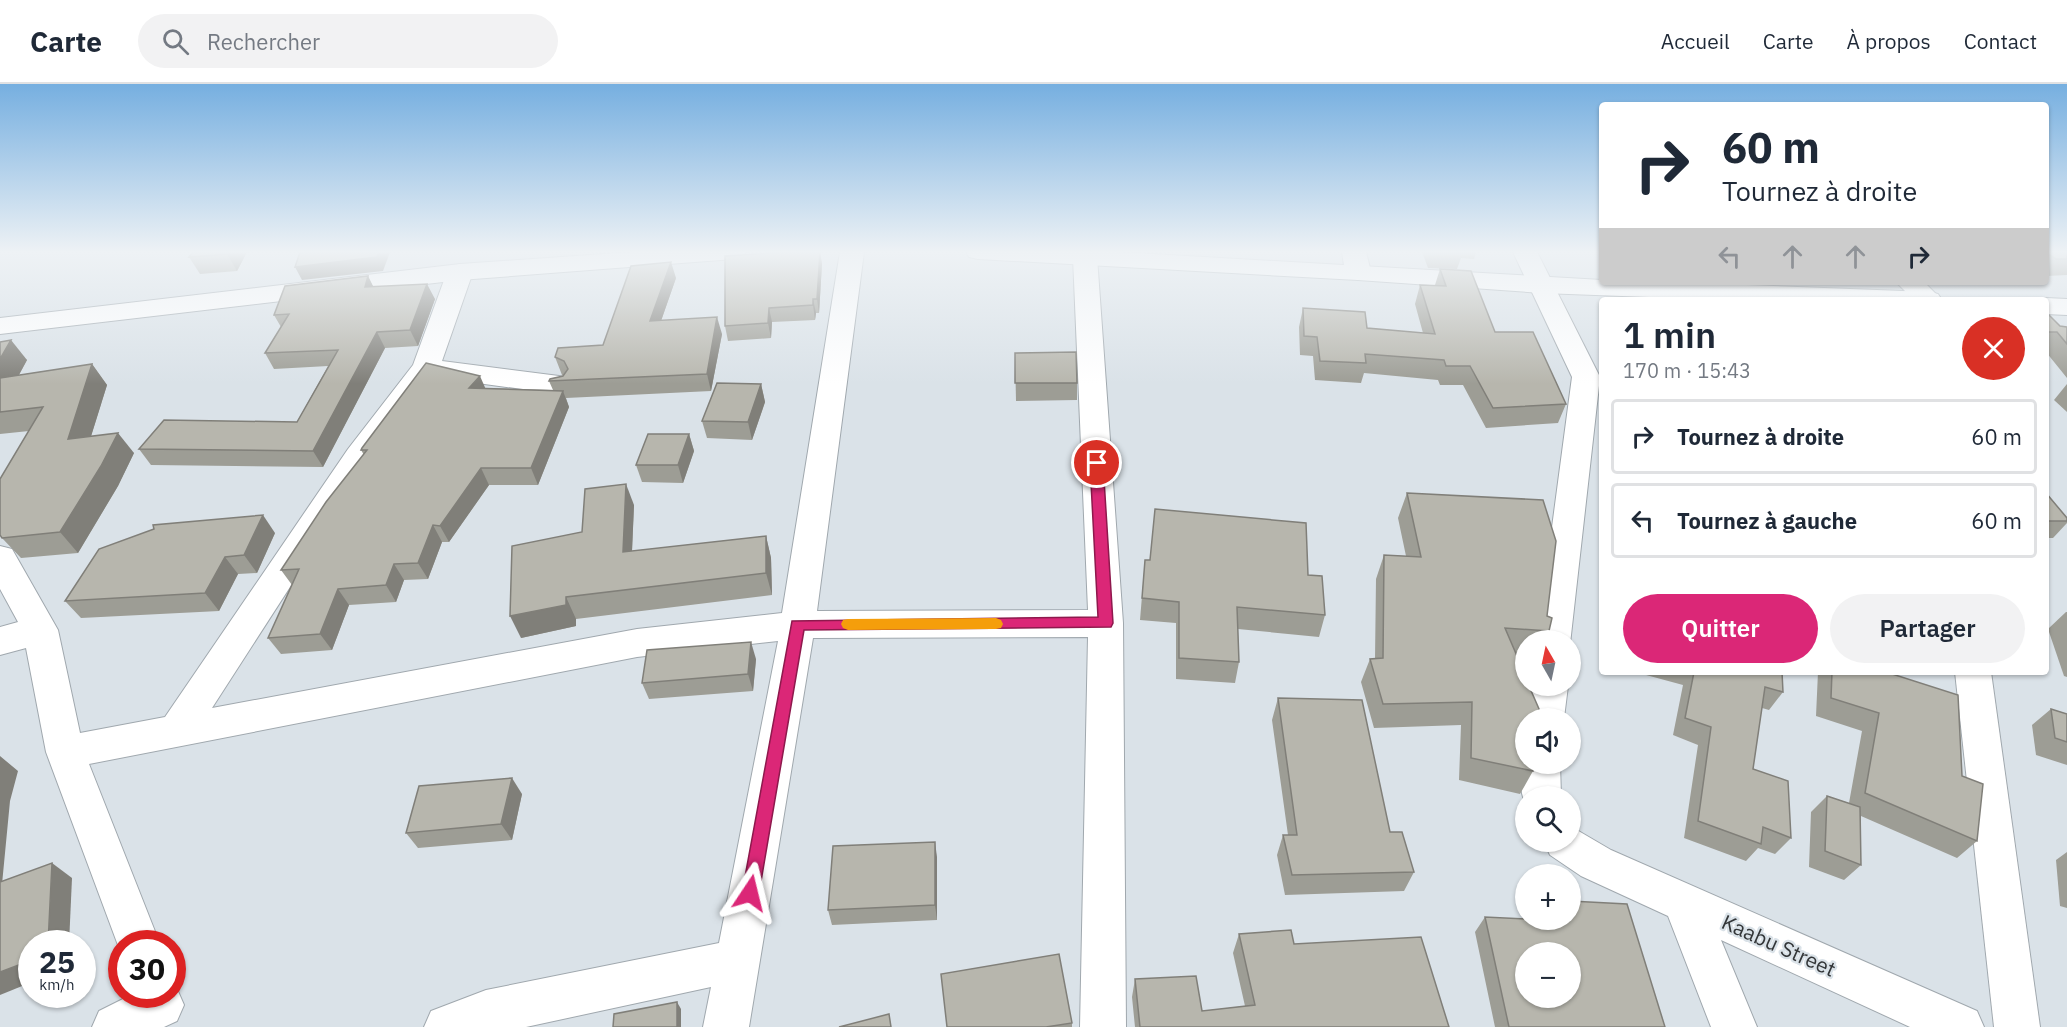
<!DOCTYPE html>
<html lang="fr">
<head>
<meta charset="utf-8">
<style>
  :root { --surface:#fff; --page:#f2f2f3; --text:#1f2937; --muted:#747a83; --line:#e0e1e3; --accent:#db2777 }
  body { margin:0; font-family:"IBM Plex Sans",sans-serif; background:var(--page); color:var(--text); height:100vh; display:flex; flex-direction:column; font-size:22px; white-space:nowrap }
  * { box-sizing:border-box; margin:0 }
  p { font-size:20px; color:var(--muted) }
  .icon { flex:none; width:33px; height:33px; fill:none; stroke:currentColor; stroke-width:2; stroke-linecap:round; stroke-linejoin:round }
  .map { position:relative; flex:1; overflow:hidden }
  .panel { position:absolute; left:1599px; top:213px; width:450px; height:378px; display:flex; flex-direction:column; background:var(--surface); border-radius:6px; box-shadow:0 2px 4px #0004 }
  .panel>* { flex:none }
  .top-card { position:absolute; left:1599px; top:18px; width:450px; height:183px; border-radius:6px; box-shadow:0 2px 4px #0004; background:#fff; color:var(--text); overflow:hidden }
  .needle { width:39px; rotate:351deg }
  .tools { position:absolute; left:1515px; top:546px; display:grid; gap:12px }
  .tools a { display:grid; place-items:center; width:66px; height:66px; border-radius:50%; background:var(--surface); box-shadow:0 2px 4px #0004; font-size:30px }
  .speed { position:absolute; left:18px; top:846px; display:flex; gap:12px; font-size:30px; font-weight:700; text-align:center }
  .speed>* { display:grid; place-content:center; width:78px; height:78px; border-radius:50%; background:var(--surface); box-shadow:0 2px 4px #0004; line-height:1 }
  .speed small { font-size:15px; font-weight:400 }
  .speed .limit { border:9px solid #d22; background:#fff; color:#111 }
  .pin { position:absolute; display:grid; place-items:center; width:51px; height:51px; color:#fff; margin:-26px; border:3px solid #fff; border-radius:50%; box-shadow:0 2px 6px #0007 }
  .me { position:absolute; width:66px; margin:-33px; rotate:10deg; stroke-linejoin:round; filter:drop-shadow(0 0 4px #0008) }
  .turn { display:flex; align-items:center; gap:21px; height:126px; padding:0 24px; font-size:27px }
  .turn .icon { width:78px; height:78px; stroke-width:2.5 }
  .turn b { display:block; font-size:42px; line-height:51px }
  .lanes { display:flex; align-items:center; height:57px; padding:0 24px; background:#0003; justify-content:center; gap:30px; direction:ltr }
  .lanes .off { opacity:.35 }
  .round { display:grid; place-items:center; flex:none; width:63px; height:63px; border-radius:32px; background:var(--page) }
  .head { display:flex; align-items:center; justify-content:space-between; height:102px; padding:0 24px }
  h1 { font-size:36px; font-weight:600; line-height:45px }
  .primary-button { display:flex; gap:12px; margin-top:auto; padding:12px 24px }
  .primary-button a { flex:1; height:69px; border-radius:36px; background:var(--accent); color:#fff; font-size:24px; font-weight:600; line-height:69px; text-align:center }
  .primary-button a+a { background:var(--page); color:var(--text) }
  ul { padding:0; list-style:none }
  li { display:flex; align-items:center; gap:18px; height:75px; margin:0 12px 9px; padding:0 12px; border:3px solid var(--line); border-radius:6px }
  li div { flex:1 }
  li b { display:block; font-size:22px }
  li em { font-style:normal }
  header { display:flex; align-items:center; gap:36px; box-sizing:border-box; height:84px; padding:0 30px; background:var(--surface); border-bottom:2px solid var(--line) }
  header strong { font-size:28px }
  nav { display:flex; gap:33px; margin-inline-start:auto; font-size:21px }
  .search { width:420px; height:54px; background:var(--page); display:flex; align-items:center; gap:15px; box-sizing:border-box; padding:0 21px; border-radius:33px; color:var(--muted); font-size:22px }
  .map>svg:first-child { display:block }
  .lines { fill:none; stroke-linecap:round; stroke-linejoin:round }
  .street-casing { stroke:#a0a8ae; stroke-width:2 }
  .secondary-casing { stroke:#a0a8ae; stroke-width:2 }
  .street { fill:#fff; fill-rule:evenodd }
  .secondary { fill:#fff; fill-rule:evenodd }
  .wall { fill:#9d9d95 }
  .shaded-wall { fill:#807f79 }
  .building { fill:#b7b6ad; stroke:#807f79; stroke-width:1.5; fill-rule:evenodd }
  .route { fill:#db2777; stroke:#8e194d; stroke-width:1.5 }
  .slow { fill:#f59e0b }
  .labels { text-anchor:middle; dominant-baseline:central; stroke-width:4.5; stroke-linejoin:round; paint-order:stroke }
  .near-street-label { font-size:21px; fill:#333638; stroke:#dae2e8 }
</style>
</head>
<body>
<header>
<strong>Carte</strong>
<div class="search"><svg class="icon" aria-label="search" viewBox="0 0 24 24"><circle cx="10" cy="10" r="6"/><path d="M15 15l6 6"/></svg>Rechercher</div>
<nav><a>Accueil</a><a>Carte</a><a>À propos</a><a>Contact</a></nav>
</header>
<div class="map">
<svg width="2067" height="943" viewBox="0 0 2067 943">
  <rect width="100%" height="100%" fill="#dae2e8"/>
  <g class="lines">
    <g class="street-casing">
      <g id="street">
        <polygon points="840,168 864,168 817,527 1088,526 1073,173 1076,168 1094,168 1097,173 1123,539 1126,943 1080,943 1088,553 813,554 749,943 703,943 711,903 526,943 424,943 431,927 486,906 719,859 778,557 637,573 89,680 160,860 122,860 122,872 46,668 26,564 0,571 0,543 18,538 0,505 0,462 12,465 58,546 80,649 165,633 348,365 413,281 447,188 451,183 460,180 469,183 473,188 442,277 559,292 569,295 573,301 569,307 559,310 433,293 370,379 212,624 637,545 782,529"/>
        <polygon points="1342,168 1366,168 1371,188 1367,193 1358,196 1349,193 1345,188"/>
        <polygon points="1513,168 1537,168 1600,293 1570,560 1570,556 1537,556 1572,293"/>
        <polygon points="1896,198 1924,198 1942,216 1914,216"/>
        <polygon points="1955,588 1991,588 2040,943 1994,943"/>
        <polygon points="1532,602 1568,602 1564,634 1528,634"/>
        <path d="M 1526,672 L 1526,680 L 1560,680 L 1561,712 L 1526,712 L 1526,721 C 1519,707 1519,686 1526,672 Z"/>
        <polygon points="1570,742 1611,766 1977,927 1984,943 1910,943 1721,856 1757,943 1711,943 1668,832 1581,792 1550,771 1544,758 1570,758"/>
        <polygon points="172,903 177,905 184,921 177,937 164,943 92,943 99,927 133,910 172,910"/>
      </g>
    </g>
    <g class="secondary-casing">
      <g id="secondary">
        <polygon points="633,168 746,168 743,173 734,175 460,196 0,250 0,234 460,180"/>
        <polygon points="966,168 1118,168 1602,196 1602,198 1665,198 1929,208 1938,210 1942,216 1729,216 1542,209 1358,196 978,175 969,173"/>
        <polygon points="2046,214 2067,215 2067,231 2046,230 2046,216 2038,216"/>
      </g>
    </g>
    <use href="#street" class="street"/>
    <use href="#secondary" class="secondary"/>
  </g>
  <g class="wall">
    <polygon points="193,168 247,168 237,187 200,190 189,173"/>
    <polygon points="785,168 820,168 822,180 819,229 816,229 815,236 772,238 771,254 728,257 725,242"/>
    <polygon points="1422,168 1476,168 1474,175 1461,174 1457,185 1428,184"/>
    <polygon points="2046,168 2067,168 2067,191 2046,192"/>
    <polygon points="1440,185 1495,248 1566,320 1558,339 1486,344 1463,301 1440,301 1438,296 1364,289 1361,299 1315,296 1313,272 1300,271 1299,243 1303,224 1367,244 1423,249 1415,220 1420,201 1435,201"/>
    <polygon points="368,192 373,203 435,215 418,262 385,264 323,383 151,381 139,365 297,338 328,282 274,285 265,269 281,243 274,231"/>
    <polygon points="676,194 661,237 722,250 711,307 566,314 569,323 538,401 489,401 449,458 442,458 428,495 404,496 396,518 349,521 332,566 281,570 268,554 292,501 281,486 364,371 361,366 485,304 553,306 549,297 564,291 562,291 555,273 603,261"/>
    <polygon points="2046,228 2060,242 2067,243 2067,294 2046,268"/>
    <polygon points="0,258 27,276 19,291 92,280 107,301 91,352 134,369 118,402 78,469 21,474 2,454 29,347 0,350"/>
    <polygon points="1015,269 1077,299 1077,316 1016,317"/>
    <polygon points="761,300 765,318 752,356 707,354 702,337"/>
    <polygon points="2067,300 2067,328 2054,316"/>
    <polygon points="689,350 694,367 683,399 642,398 636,381"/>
    <polygon points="1407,409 1547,532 1549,547 1544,556 1526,556 1526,570 1516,569 1533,687 1520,710 1459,696 1461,641 1374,644 1361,598 1370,575 1375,575 1376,495 1384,471 1406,472 1398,434"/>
    <polygon points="2046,409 2067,434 2067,439 2053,454 2046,454"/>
    <polygon points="634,421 632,467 766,452 771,474 772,511 576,535 576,542 521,554 582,448"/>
    <polygon points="275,449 257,489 238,490 219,527 81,534 65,517"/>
    <polygon points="1145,476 1308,491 1325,531 1319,553 1238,545 1239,578 1235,599 1176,595 1176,539 1140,536"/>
    <polygon points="2066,528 2067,528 2067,593 2064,592 2048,545"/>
    <polygon points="756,575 753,607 649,615 642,599"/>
    <polygon points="1635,588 1782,588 1783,608 1769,626 1762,624 1753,685 1791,754 1775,770 1758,764 1746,777 1684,754 1698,661 1673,651 1683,601"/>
    <polygon points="1818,588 1886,588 1962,692 1977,757 1957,774 1861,732 1861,781 1844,796 1809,783 1811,728 1827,712 1849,719 1862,647 1816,632"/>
    <polygon points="1278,614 1390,748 1414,788 1404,807 1285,811 1277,771 1283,751 1288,751 1272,636"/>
    <polygon points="2051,625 2067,630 2067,681 2036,671 2032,641"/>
    <polygon points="522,710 512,756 418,764 406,749"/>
    <polygon points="2067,768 2067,824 2060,822 2056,776"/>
    <polygon points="937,773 937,836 832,841 828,826"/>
    <polygon points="1485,833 1554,837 1554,836 1570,836 1665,943 1495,943 1475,848"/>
    <polygon points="1239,850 1294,860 1449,943 1135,943 1132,913 1135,895 1202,927 1245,922 1233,869"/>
    <polygon points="1072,939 1072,943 947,943"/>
  </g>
  <g class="shaded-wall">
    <polygon points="228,168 247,168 237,187 227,170"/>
    <polygon points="379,168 390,168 383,187 302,196 295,183"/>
    <polygon points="820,168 822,180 819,229 817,215"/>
    <polygon points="671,178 676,194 655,254 650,237"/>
    <polygon points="368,192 376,208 365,203"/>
    <polygon points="427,200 435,215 418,262 410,246"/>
    <polygon points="813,215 816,229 815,236 813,221"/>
    <polygon points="769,224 772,238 771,254 768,239"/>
    <polygon points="717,233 722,250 711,307 707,290"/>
    <polygon points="377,248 385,264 323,383 313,367"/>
    <polygon points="11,256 27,276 5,316 0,309 0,275"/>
    <polygon points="92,280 107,301 84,375 68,355"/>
    <polygon points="480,292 487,308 469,304"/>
    <polygon points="761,300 765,318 752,356 748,338"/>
    <polygon points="563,307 569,323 538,401 531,384"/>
    <polygon points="118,349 134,369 118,402 78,469 60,448"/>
    <polygon points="689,350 694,367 683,399 678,381"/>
    <polygon points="481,384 489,401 449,458 440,442"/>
    <polygon points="626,400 634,421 631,490 623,468"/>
    <polygon points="263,431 275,449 257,489 244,471"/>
    <polygon points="433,441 442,458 428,495 418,479"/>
    <polygon points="766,452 771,474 772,511 766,489"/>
    <polygon points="225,473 238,490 219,527 205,509"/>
    <polygon points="394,480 404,496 396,518 386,501"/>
    <polygon points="338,505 349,521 332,566 320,550"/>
    <polygon points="566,513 576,535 576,542 521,554 510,532"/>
    <polygon points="751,558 756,575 753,607 748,590"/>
    <polygon points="0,672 18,687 10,717 0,821"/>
    <polygon points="512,694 522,710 512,756 501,740"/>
    <polygon points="935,758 937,773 937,836 935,821"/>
    <polygon points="52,779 72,794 69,860 48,860"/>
    <polygon points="32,876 32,898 0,911 0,888"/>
    <polygon points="677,918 681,925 681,943 677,943"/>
  </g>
  <g class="building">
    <polygon points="193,168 228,168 227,170 189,173"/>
    <polygon points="300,168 379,168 377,173 295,183"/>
    <polygon points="785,168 820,168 817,215 813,215 813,221 769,224 768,239 725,242 725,172"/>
    <polygon points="2046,168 2067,168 2067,175 2056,175"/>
    <polygon points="671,178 650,237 717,233 707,290 549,297 550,295 563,292 568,285 564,277 555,273 558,264 603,261 631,182"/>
    <polygon points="1440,185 1471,187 1495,248 1533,248 1566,320 1493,324 1470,282 1446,282 1444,276 1365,270 1366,279 1320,277 1317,253 1304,252 1303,224 1365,228 1367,244 1435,250 1420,201 1446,202"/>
    <polygon points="368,192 365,203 427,200 410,246 377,248 313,367 139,365 164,336 297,338 338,266 265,269 289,230 274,231 285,202"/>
    <polygon points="2046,228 2060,242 2067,243 2067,260 2057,248 2046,248"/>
    <polygon points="11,256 0,275 0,258"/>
    <polygon points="1076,268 1077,299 1015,299 1015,269"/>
    <polygon points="426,279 480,292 469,304 563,307 531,384 481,384 440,442 433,441 418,479 394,480 386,501 338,505 320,550 268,554 299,485 281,486 326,418 367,366 361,366 362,364"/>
    <polygon points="92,280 68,355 118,349 101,382 60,448 2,454 0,451 0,395 43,323 0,328 0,294"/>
    <polygon points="717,299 761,300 748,338 702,337"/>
    <polygon points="648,350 689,350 678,381 636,381"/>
    <polygon points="626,400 623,468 766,452 766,489 566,513 566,521 510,532 512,462 582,448 585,405"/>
    <polygon points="1407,409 1543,416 1556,457 1547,532 1552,534 1549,547 1505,544 1526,593 1526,602 1529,602 1539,625 1539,634 1526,634 1526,680 1533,680 1533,687 1471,674 1472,618 1383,620 1370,575 1383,574 1384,471 1421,473"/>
    <polygon points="2046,409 2067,434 2067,437 2046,437"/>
    <polygon points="1155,425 1306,439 1308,491 1322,492 1325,531 1237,523 1239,578 1179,574 1179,518 1142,514 1145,476 1150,476"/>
    <polygon points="263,431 244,471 225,473 205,509 65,517 99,465 154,445 153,441"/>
    <polygon points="751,558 748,590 642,599 647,566"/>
    <polygon points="1694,588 1782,588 1783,608 1765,603 1753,685 1788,697 1791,754 1763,743 1761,760 1698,737 1711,643 1685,634"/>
    <polygon points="1832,588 1886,588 1958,611 1962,692 1983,700 1977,757 1865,709 1879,629 1831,614"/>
    <polygon points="1278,614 1362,616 1390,748 1402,748 1414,788 1292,791 1283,751 1297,751"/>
    <polygon points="2051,625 2067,630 2067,658 2055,654"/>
    <polygon points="512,694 501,740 406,749 419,702"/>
    <polygon points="1827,712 1860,723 1861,781 1825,767"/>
    <polygon points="935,758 935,821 828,826 833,762"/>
    <polygon points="52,779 48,860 32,860 32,876 0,888 0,798"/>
    <path d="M 1570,817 L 1627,820 L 1665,943 L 1509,943 L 1485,833 L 1569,837 L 1569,836 L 1570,836 ZM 1526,868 L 1570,868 L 1570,914 L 1526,914 Z"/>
    <polygon points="1291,846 1294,860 1421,853 1449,943 1140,943 1135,895 1196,892 1202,927 1255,921 1239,850"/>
    <polygon points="1059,870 1072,939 1046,943 947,943 941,890"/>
    <polygon points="677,918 677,943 613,943 614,930"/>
    <polygon points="889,930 891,943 839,943"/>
  </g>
  <linearGradient id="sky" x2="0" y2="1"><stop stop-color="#76afe0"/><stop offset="0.56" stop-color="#eef2f5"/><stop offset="1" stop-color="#eef2f5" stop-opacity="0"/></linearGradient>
  <rect width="2067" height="300" fill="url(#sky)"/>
  <polygon class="route" points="1097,375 1103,379 1113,539 1111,543 804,546 759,809 756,814 750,817 744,814 742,809 792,537 1098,533 1090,379"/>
  <polygon class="slow" points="996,534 1001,536 1003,540 1001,544 996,545 848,546 843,544 841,540 843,536 848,535"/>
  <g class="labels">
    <g class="near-street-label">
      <text transform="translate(1779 861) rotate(24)">Kaabu Street</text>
    </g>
  </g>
</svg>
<div class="tools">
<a><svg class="needle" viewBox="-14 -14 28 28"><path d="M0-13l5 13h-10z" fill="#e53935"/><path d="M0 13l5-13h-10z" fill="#747a83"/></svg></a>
<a><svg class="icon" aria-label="sound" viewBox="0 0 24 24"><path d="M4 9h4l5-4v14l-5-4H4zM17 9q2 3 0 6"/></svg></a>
<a><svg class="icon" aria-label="search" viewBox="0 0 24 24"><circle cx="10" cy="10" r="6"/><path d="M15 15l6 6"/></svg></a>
<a>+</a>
<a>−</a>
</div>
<div class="speed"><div>25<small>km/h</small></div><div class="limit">30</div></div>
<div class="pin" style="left:1097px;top:379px;background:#d93025"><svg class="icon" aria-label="arrive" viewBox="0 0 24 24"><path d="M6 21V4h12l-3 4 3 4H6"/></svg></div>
<svg class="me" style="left:750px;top:809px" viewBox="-20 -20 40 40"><path d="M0-17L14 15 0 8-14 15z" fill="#db2777" stroke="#fff" stroke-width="4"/></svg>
<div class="top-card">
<div class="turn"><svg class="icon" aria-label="right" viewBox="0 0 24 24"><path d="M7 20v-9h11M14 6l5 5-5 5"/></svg><div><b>60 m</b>Tournez à droite</div></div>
<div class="lanes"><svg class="icon off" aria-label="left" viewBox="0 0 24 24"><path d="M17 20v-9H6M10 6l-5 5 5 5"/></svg><svg class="icon off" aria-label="ahead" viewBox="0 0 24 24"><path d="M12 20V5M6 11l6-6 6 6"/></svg><svg class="icon off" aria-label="ahead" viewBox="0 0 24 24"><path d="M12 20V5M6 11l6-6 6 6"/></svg><svg class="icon" aria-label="right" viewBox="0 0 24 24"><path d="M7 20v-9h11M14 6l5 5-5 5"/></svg></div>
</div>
<section class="panel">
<div class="head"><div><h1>1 min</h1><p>170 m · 15:43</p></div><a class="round" style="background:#d93025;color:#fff"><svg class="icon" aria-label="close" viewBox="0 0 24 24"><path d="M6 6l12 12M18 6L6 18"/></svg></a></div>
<ul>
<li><svg class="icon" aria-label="right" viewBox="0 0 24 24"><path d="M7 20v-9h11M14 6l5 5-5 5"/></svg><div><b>Tournez à droite</b></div><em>60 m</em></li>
<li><svg class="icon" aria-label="left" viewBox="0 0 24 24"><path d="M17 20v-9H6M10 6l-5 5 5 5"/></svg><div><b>Tournez à gauche</b></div><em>60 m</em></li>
</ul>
<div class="primary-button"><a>Quitter</a><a>Partager</a></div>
</section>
</div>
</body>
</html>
